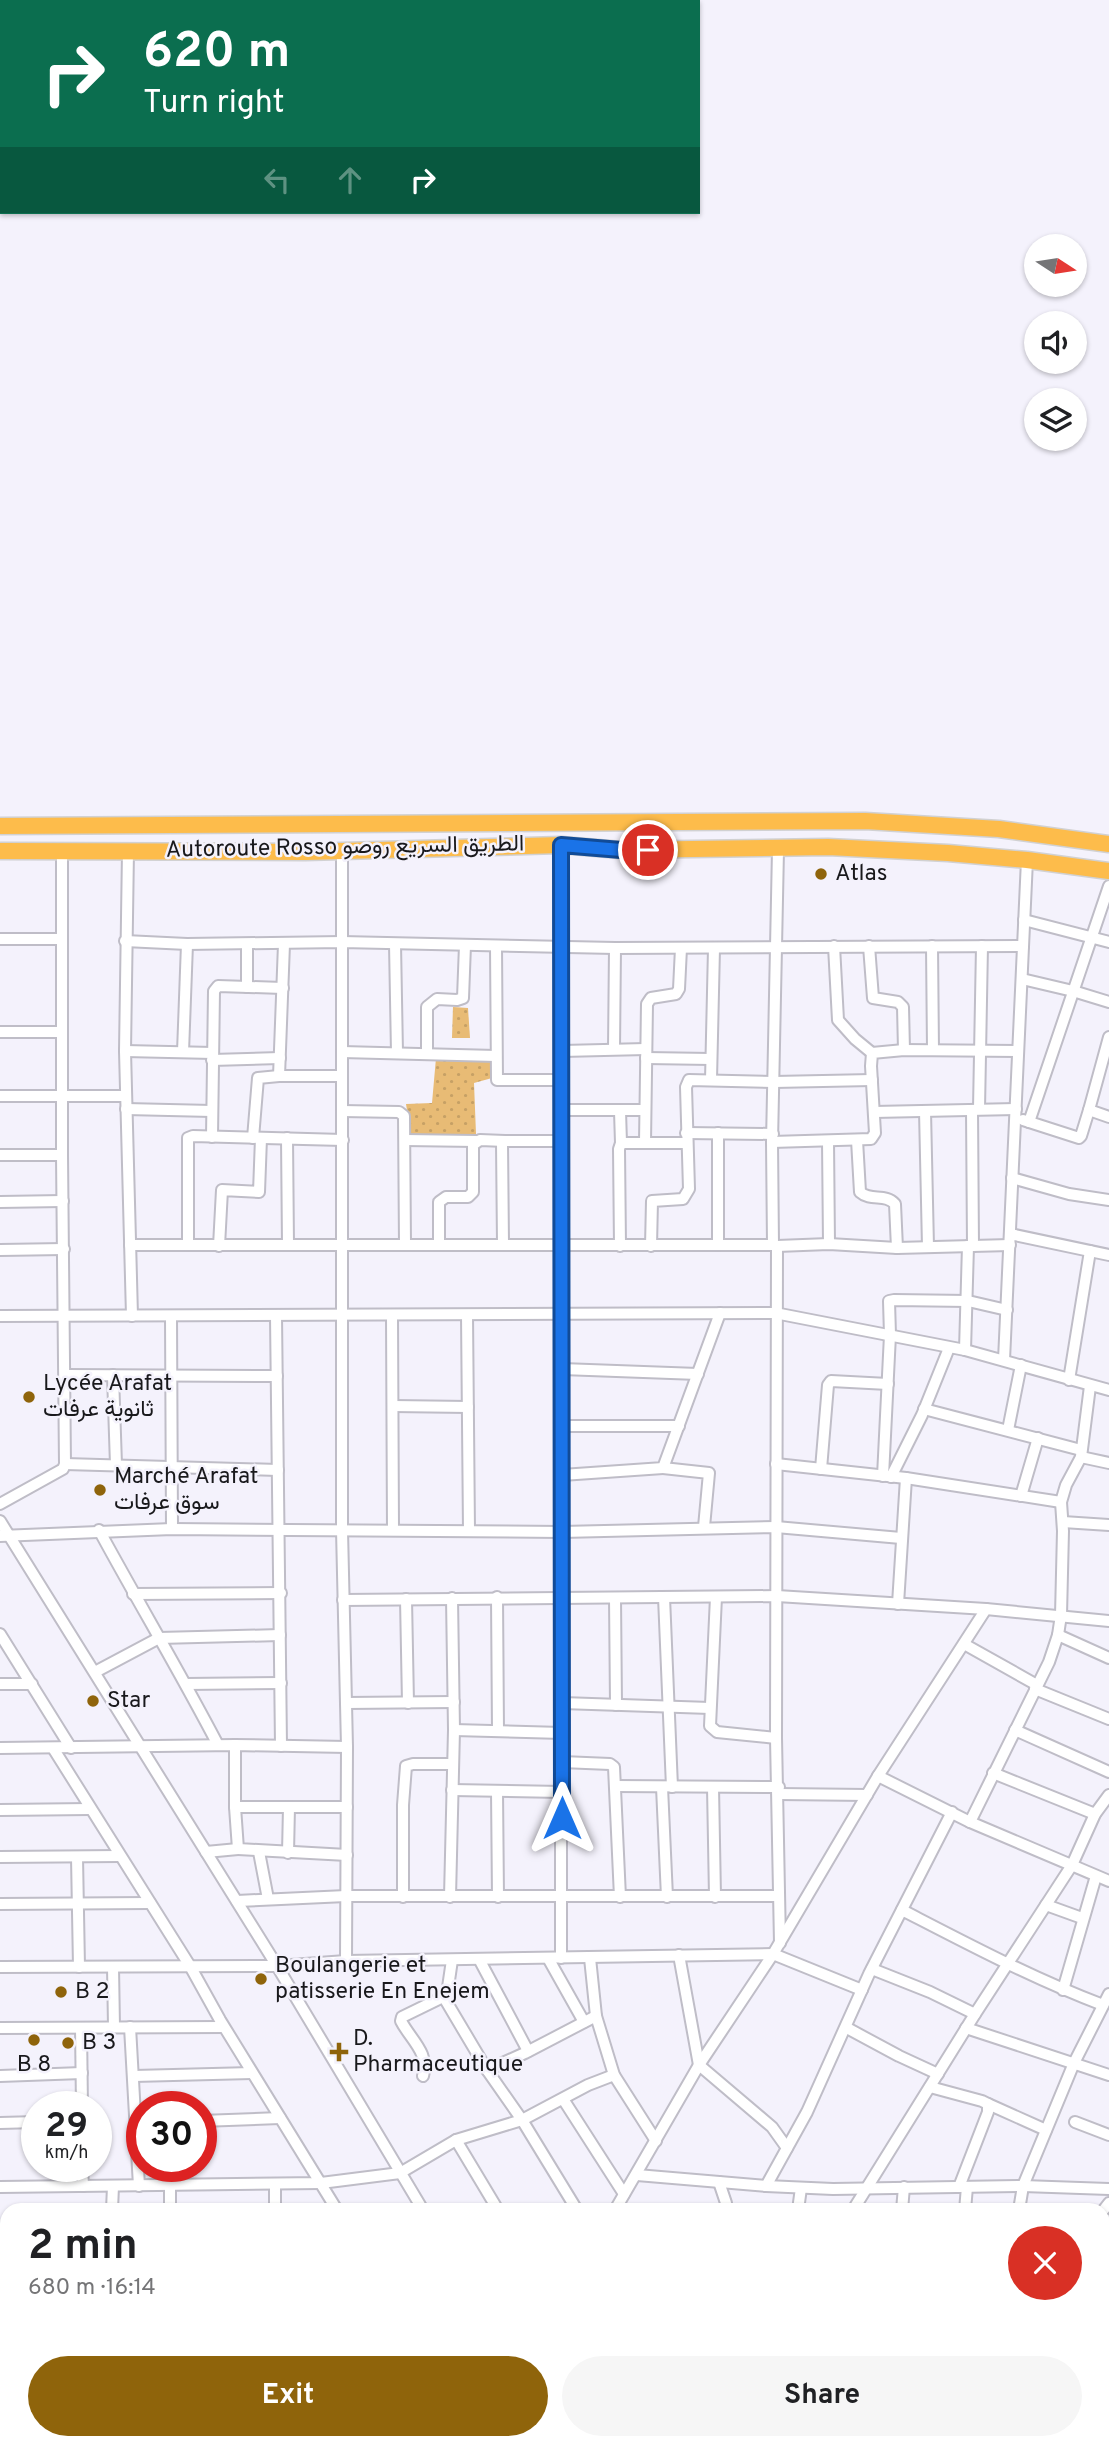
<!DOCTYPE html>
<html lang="en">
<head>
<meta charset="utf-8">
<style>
  :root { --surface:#fff; --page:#f6f6f6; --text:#202124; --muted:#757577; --accent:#8f640b }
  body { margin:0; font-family:Overpass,Vazirmatn,sans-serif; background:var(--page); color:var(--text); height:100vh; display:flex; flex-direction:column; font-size:26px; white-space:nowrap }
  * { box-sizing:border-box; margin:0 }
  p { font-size:23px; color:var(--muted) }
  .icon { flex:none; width:38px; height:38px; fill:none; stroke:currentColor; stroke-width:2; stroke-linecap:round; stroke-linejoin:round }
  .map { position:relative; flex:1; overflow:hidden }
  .drawer { position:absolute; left:0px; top:2203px; width:1110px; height:247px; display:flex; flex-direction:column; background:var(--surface); border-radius:21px 21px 0 0; box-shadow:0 2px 5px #0004 }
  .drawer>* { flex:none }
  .banner { position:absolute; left:0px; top:0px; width:700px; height:214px; box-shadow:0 2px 5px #0004; background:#0b6e4f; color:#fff; overflow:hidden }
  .needle { width:46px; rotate:102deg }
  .fabs { position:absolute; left:1024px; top:234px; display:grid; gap:14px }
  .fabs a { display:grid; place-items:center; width:63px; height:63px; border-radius:50%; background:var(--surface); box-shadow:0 2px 5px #0004; font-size:35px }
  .speed { position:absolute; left:21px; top:2091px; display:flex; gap:14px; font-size:35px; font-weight:700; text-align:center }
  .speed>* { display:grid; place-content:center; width:91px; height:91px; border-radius:50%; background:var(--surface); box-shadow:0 2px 5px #0004; line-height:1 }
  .speed small { font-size:18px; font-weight:400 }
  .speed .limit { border:10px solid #d22; background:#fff; color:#111 }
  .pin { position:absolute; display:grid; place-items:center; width:60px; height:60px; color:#fff; margin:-30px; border:4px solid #fff; border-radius:50%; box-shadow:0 2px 7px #0007 }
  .me { position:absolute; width:77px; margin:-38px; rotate:0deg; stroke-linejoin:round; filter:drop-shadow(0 0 5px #0008) }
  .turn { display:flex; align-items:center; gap:24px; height:147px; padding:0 28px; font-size:32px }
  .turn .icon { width:91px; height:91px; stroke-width:2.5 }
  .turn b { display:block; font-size:49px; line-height:60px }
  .lanes { display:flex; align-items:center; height:66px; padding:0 28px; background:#0003; justify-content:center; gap:35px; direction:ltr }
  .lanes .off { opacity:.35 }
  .round { display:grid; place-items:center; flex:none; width:74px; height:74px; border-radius:37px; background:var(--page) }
  .summary { display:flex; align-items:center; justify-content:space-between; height:119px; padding:0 28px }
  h1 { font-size:42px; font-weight:700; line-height:52px }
  .action { display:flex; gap:14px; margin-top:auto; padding:14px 28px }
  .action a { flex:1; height:80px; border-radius:42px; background:var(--accent); color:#fff; font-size:28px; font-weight:700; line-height:80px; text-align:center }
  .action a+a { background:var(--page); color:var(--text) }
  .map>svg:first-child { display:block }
  .grass { fill:url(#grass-dots) }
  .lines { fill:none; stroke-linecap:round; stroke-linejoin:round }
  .minor-casing { stroke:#bfbdc7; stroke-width:14 }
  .highway-casing { stroke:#d1d1d2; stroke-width:19 }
  .minor { stroke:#fff; stroke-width:10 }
  .highway { stroke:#fdbc4b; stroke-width:16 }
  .route-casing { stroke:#114b97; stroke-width:18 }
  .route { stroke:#1a73e8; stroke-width:12 }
  .poi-dot { fill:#8f640b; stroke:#f4f2fc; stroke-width:2.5 }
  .labels { text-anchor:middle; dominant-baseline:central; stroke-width:5; stroke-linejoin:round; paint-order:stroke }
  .street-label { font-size:23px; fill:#19191c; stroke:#f4f2fc }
  .poi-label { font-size:23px; fill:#19191c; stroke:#f4f2fc; text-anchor:start }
</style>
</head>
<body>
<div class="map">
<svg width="1109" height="2449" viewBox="0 0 1109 2449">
  <defs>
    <pattern id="grass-dots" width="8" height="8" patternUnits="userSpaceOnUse" patternTransform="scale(1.75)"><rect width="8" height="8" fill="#e8bb75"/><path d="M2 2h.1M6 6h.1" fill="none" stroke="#c6a065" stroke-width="1.8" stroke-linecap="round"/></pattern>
  </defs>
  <rect width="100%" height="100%" fill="#f4f2fc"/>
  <g class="grass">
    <polygon points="453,1007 468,1008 470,1038 452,1038"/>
    <polygon points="436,1058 492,1061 492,1078 474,1083 476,1134 411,1135 406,1104 432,1103"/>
  </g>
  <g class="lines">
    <g class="minor-casing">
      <g id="minor">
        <polyline points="342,850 342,1530 347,1747 346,1961"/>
        <polyline points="778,850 772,1142 773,1245 777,1246 776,1738 780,1943"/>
        <polyline points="128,851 125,1051 132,1316"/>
        <polyline points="1024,920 1109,942"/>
        <polyline points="0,939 62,939"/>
        <polyline points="125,941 187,944 342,942 615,948 1023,946"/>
        <polyline points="247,944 247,987"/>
        <polyline points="284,944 279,1076 341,1076"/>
        <polyline points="395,944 397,1053"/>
        <polyline points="496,946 497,1080 562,1080"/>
        <polyline points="834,946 838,1020 855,1039 872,1053"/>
        <polyline points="869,946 873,998 898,1002 903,1007 904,1050"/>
        <polyline points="932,946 933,1050"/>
        <polyline points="1022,979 1073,991 1109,1002"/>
        <polyline points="0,1032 62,1032"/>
        <polyline points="1109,1037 1089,1110 1109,1117"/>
        <polyline points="614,1049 615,948"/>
        <polyline points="125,1051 213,1053"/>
        <polyline points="562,1051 646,1049"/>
        <polyline points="183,1052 187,944"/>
        <polyline points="342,1052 496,1056"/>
        <polyline points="427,1054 427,1007 437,999 457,1000 463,998 465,945"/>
        <polyline points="646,1058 711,1059"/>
        <polyline points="212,1060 280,1058"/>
        <polyline points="711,1080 714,948"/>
        <polyline points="0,1096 126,1096"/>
        <polyline points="126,1109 212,1111"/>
        <polyline points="979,1109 982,946"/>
        <polyline points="562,1110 645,1110"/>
        <polyline points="972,1110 973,1246"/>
        <polyline points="342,1111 399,1112 404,1116 405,1245"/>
        <polyline points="620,1111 621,1143"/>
        <polyline points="925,1111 928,1247"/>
        <polyline points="874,1112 1016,1109"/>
        <polyline points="1023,1120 1079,1138 1081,1136 1089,1110"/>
        <polyline points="1029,1122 1109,886"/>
        <polyline points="686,1133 773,1134"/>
        <polyline points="212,1137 214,991 218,986 283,988"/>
        <polyline points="253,1138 258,1078 279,1076"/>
        <polyline points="287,1138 288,1245"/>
        <polyline points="405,1140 476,1141"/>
        <path d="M 857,1140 L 860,1192 C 871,1202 885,1193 895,1204 L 897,1248"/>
        <polyline points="828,1141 829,1244"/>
        <polyline points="645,1142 647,1004 651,998 676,994 679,989 681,948"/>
        <polyline points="772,1142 871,1139 875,1133 871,1066 872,1053 904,1050 1018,1051"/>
        <polyline points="0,1155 62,1155"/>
        <polyline points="1012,1178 1069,1194 1109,1200"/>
        <polyline points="0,1202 63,1201"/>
        <polyline points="1010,1234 1109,1255"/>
        <polyline points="439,1244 439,1202 446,1197 468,1197 473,1192 473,1145 480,1140 505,1141"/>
        <polyline points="503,1244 502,1143 505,1141 561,1141"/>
        <polyline points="130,1245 773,1245"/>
        <polyline points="188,1245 188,1138 193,1136 343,1140"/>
        <polyline points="718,1245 718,1133"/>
        <polyline points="219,1246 222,1190 259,1192 261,1138"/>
        <polyline points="620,1246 619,1149 621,1143 687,1143"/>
        <polyline points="651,1246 652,1201 683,1199 689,1189 686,1087 689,1080 774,1082 872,1080"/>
        <polyline points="777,1246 829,1244 897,1248 1010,1245"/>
        <polyline points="0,1250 64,1249"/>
        <polyline points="392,1315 393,1530"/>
        <polyline points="467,1315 469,1531"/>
        <polyline points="0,1316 775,1313 965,1350 1109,1390"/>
        <polyline points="171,1316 172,1529"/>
        <polyline points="276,1316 281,1746"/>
        <polyline points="965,1350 968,1246"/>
        <polyline points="1004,1360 1027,860"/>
        <polyline points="562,1369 698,1374"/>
        <polyline points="66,1375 277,1376"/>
        <polyline points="113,1375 116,1465"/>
        <polyline points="1069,1380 1090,1251"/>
        <polyline points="393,1406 468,1407"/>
        <polyline points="924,1409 1081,1450"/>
        <polyline points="562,1426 679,1426"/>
        <polyline points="1008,1430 1021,1365"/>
        <polyline points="1081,1457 1109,1463"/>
        <polyline points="65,1464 278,1470"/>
        <polyline points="776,1464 906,1478 1061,1502"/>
        <polyline points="663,1468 709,1473 704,1527"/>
        <polyline points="821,1469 828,1385 831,1381 888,1384"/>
        <polyline points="562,1475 663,1468 720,1313"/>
        <polyline points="883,1476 890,1335 889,1301 894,1300 968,1301 1007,1310"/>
        <polyline points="891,1477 922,1415 949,1348"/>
        <polyline points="1021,1496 1038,1438"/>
        <polyline points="0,1504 63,1469 65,1464 62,1155 62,851"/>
        <polyline points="0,1521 277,1966 423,2210"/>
        <polyline points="1063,1522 1109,1525"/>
        <path d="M 99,1530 C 138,1602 180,1672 218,1745"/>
        <polyline points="0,1536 172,1529 562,1532 776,1527 901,1538"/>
        <polyline points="133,1594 281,1593"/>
        <polyline points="497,1597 498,1731"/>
        <polyline points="664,1597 672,1787"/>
        <polyline points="716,1597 710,1726 717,1732 776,1738"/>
        <polyline points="615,1598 616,1705"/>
        <polyline points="406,1599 408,1703"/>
        <polyline points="343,1600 777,1596 986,1609 1109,1621"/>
        <polyline points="898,1604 906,1478"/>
        <polyline points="0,1634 71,1748"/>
        <polyline points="1058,1635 1109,1658"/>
        <polyline points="964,1644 1037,1685"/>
        <polyline points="95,1672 159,1638 280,1635"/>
        <polyline points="0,1684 32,1684"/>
        <polyline points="186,1684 281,1683"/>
        <polyline points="1035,1689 1109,1719"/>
        <polyline points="346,1703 454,1702"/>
        <polyline points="562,1703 710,1708"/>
        <polyline points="454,1730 562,1733"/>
        <polyline points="1015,1730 1109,1772"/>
        <polyline points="235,1745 235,1807 238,1849 347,1855"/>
        <polyline points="0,1748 235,1745 347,1747"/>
        <polyline points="53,1748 190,1966 220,2020 337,2210"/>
        <polyline points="562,1762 610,1764 614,1767 620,1897"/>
        <polyline points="993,1773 1095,1814"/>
        <polyline points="878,1776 970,1822 1109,1881"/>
        <polyline points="615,1786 779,1787"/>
        <polyline points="662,1787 667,1897"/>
        <polyline points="713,1787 715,1897"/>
        <polyline points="452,1790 562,1792"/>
        <polyline points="497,1791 498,1897"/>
        <polyline points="779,1794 867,1795"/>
        <polyline points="235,1807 347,1807"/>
        <polyline points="0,1810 90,1809"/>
        <polyline points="970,1822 1049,1662 1058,1635 1061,1615 1063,1531 1061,1502 1066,1485 1081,1457 1090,1386"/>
        <polyline points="206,1852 238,1849"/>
        <polyline points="259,1852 268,1899"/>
        <polyline points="288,1853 289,1807"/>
        <polyline points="0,1857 119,1856"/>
        <polyline points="77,1857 79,1967"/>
        <polyline points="403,1897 403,1805 406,1766 413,1764 453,1764"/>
        <polyline points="450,1897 454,1730 452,1598"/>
        <polyline points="237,1901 346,1896 779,1896"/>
        <polyline points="0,1904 150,1903"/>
        <polyline points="1046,1905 1082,1918"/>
        <path d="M 902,1910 C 968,1944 1034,1979 1103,2005"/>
        <polyline points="679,1955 699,2065 772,2127 787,2148"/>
        <polyline points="548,1958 584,2022"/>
        <polyline points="561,1958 561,845"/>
        <polyline points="590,1958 596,2016 614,2075 656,2141"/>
        <polyline points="479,1959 528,2051"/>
        <polyline points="452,1960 446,2001 487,2070 525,2053 596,2016"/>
        <polyline points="0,1967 277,1966 346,1961 773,1954 862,1990"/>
        <polyline points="113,1967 114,2027"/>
        <polyline points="872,1969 930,1992 975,2014"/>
        <polyline points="1063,1990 1096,1876"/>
        <polyline points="130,2027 139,2186"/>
        <polyline points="0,2028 223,2027"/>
        <polyline points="81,2028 82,2107"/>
        <polyline points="847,2028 899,2056 938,2074"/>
        <polyline points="966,2028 1109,2075"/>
        <polyline points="487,2070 522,2120 577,2210"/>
        <polyline points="0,2076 82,2073"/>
        <polyline points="134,2076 252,2073"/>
        <path d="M 423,2076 C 430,2053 410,2039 401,2021 L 402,2017 L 445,1996"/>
        <polyline points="930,2087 982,2101 988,2104 988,2112 959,2187"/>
        <polyline points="563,2099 624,2194"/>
        <polyline points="988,2104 1046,2130"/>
        <polyline points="201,2121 280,2118"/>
        <polyline points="1075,2122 1109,2135"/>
        <polyline points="0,2123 37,2122"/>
        <polyline points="456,2140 498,2210"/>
        <polyline points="82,2166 83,2186"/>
        <polyline points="637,2175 766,2186 833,2189 1023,2186 1109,2189"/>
        <polyline points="719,2182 726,2203 724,2210"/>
        <polyline points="275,2184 275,2210"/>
        <polyline points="766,2186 807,2112 869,1974 952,1812"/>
        <polyline points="0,2187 321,2183 400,2173 456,2140 522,2120 588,2085 614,2075"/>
        <polyline points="112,2210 113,2186"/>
        <polyline points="170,2210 170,2186"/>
        <polyline points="615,2210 699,2065 773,1954 878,1776 986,1609"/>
        <polyline points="798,2210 801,2188"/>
        <polyline points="853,2210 975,2014 1072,1865 1095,1814 1109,1795"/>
        <polyline points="902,2210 904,2187"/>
        <polyline points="965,2210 967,2187"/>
        <polyline points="1019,2210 1023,2186 1074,2063 1109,1994"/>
        <polyline points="1102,2212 1109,2203"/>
        <polyline points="0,2245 7,2245"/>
        <polyline points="0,2292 7,2292"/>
        <polyline points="1102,2330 1109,2320"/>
        <polyline points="0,2339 7,2339"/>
        <polyline points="1102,2347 1109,2351"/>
        <polyline points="0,2409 7,2409"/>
        <polyline points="1102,2423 1109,2427"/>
        <polyline points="127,2443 127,2449"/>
        <polyline points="480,2443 483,2449"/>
        <polyline points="563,2443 566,2449"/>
        <polyline points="640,2443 643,2449"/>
        <polyline points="829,2443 833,2449"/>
        <polyline points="886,2443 891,2449"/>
        <polyline points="945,2443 948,2449"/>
        <polyline points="1011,2443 1014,2449"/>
        <polyline points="358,2449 358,2443"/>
        <polyline points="428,2449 428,2443"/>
        <polyline points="701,2449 704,2443"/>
        <polyline points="870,2449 879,2443"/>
        <polyline points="1062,2449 1065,2443"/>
      </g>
    </g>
    <g class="highway-casing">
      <g id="highway">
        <polyline points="0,826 865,821 999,829 1109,844"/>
        <polyline points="0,851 305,852 561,845 621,850 828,847 948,853 1027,860 1109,871"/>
      </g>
    </g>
    <use href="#minor" class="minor"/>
    <use href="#highway" class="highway"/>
  </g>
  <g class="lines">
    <g class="route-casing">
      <polyline id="route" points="562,1818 561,845 621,850 648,850"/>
    </g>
    <use href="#route" class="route"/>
  </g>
  <g class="poi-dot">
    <circle cx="821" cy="874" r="7"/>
    <circle cx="29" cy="1397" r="7"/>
    <circle cx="100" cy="1490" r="7"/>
    <circle cx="93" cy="1701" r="7"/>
    <circle cx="261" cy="1979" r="7"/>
    <circle cx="61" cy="1992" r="7"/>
    <circle cx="34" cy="2040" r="7"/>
    <circle cx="68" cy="2043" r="7"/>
    <path d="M335.5 2041.5h7v7h7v7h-7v7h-7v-7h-7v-7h7z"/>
  </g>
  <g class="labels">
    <g class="street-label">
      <text transform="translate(345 848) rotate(-1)">Autoroute Rosso الطريق السريع روصو</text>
    </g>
    <g class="poi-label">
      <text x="835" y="874">Atlas</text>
      <text x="43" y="1384">Lycée Arafat<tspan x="43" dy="26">ثانوية عرفات</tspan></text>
      <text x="114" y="1477">Marché Arafat<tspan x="114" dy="26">سوق عرفات</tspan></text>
      <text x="107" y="1701">Star</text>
      <text x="275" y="1966">Boulangerie et<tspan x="275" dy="26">patisserie En Enejem</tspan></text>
      <text x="75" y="1992">B 2</text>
      <text x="353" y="2039">D.<tspan x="353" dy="26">Pharmaceutique</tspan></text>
      <text x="82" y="2043">B 3</text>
      <text x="34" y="2065" text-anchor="middle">B 8</text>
    </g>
  </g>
</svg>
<div class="fabs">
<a><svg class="needle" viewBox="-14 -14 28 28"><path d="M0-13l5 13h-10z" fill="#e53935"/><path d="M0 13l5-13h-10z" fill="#757577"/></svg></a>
<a><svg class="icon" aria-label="sound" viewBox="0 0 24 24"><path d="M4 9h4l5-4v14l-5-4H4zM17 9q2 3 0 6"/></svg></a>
<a><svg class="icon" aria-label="layers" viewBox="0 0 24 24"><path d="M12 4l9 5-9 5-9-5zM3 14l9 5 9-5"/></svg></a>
</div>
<div class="speed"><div>29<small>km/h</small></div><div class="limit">30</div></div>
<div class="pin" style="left:648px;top:850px;background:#d93025"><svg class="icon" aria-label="arrive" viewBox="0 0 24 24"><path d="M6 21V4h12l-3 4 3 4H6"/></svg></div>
<svg class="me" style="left:562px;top:1818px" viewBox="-20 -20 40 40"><path d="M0-17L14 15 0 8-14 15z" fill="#1a73e8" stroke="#fff" stroke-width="4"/></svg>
<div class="banner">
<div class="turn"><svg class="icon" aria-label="right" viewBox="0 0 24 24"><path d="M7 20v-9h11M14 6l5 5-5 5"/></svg><div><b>620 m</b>Turn right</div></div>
<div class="lanes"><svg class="icon off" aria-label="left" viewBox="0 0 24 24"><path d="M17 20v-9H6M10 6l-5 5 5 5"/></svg><svg class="icon off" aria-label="ahead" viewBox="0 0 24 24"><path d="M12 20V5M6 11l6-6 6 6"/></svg><svg class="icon" aria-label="right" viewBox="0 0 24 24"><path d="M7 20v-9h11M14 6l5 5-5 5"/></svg></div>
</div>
<section class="drawer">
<div class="summary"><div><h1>2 min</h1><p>680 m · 16:14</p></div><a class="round" style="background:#d93025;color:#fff"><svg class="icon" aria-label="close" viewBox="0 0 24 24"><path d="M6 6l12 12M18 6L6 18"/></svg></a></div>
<div class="action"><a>Exit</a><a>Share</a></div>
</section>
</div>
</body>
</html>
